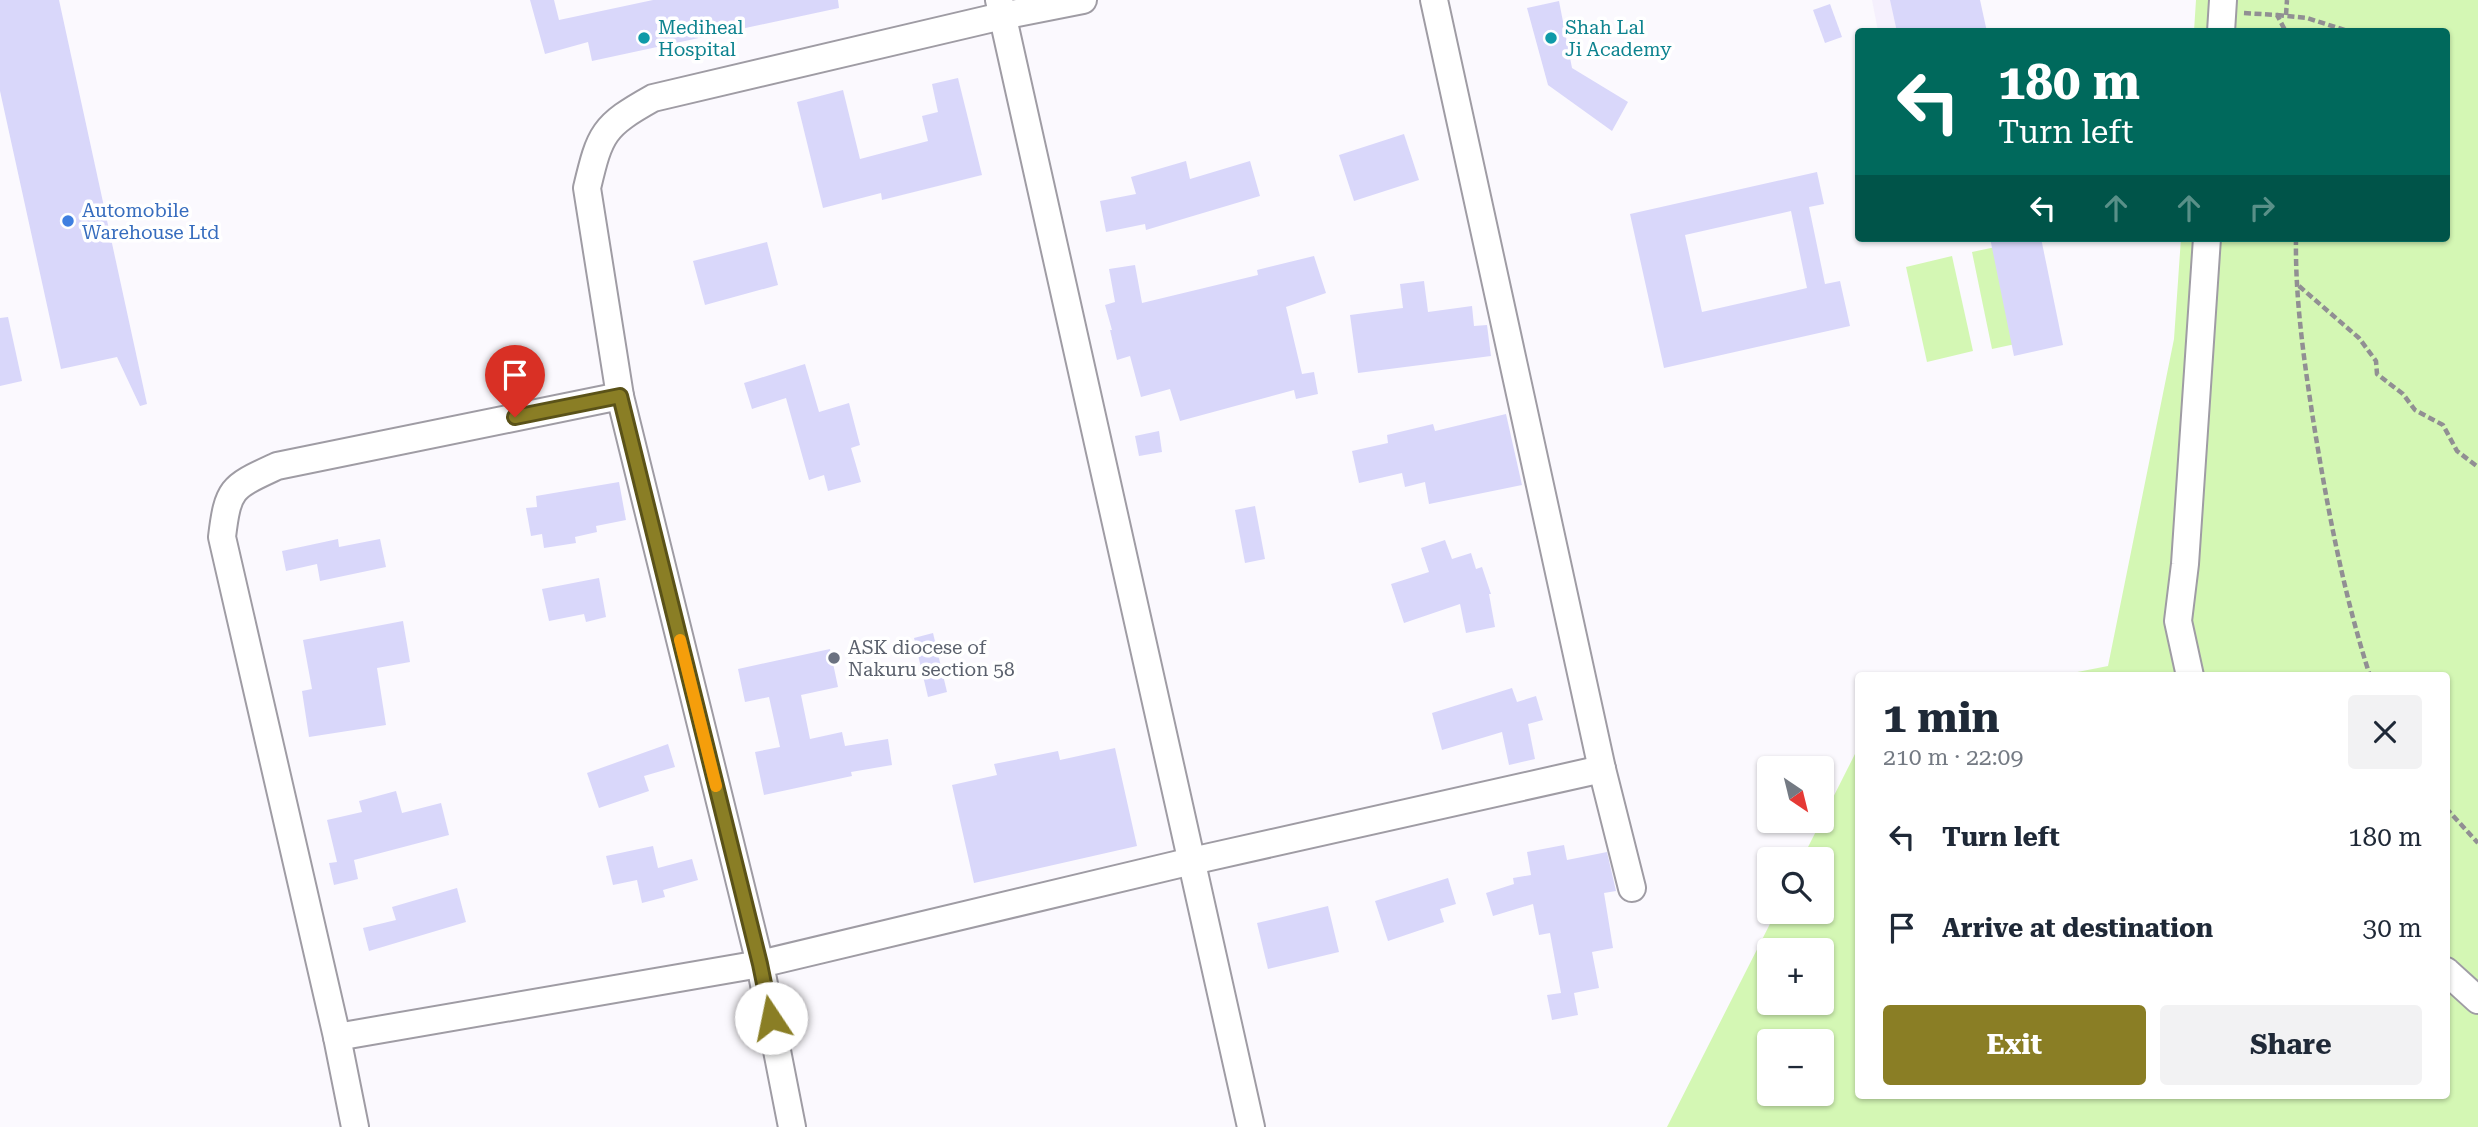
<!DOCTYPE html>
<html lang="en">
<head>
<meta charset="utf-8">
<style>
  :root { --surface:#fff; --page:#f2f2f3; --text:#1f2937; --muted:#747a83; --accent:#8a7e25 }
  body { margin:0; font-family:"Roboto Serif",serif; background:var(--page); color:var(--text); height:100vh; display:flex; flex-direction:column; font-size:26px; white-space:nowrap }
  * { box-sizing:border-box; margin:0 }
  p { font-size:23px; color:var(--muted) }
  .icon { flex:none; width:38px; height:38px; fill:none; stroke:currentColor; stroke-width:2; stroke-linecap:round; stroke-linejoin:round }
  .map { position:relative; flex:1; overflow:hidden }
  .panel { position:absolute; left:1855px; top:672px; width:595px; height:427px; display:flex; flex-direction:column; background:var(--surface); border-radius:7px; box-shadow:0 2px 5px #0004 }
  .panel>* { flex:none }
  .banner { position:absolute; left:1855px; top:28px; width:595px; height:214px; border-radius:7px; box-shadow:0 2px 5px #0004; background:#00695c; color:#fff; overflow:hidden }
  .needle { width:46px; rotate:145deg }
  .fabs { position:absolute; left:1757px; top:756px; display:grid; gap:14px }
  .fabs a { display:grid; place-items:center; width:77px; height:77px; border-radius:7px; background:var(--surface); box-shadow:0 2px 5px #0004; font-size:35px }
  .pin { position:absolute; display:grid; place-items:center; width:60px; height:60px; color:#fff; margin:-72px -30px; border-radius:50% 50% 50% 0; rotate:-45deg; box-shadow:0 0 7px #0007 }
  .pin .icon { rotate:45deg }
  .me { position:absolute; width:77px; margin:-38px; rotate:349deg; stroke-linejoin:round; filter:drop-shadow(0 0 5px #0008) }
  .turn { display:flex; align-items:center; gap:24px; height:147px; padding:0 28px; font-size:32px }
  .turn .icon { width:91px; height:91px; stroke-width:2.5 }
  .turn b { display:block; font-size:49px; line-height:60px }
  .lanes { display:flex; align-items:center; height:66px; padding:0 28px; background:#0003; justify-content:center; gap:35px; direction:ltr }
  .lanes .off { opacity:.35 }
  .round { display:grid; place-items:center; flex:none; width:74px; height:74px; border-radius:7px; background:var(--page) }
  .summary { display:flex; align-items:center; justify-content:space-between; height:119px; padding:0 28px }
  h1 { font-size:42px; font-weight:700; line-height:52px }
  .cta { display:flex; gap:14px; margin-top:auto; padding:14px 28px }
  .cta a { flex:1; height:80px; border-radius:7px; background:var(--accent); color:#fff; font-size:28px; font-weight:700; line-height:80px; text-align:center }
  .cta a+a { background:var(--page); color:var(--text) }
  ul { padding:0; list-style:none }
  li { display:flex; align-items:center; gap:21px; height:91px; padding:0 28px }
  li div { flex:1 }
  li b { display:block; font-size:26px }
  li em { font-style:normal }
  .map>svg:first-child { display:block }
  .built { fill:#f5f0fd }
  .green { fill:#d4f7b4; fill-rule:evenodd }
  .building { fill:#d9d7fa; fill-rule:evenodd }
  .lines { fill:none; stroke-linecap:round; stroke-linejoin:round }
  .street-casing { stroke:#9f9ca4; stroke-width:30 }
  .path { stroke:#918f93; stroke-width:4.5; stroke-dasharray:7 3.5; stroke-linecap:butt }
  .street { stroke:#fff; stroke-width:26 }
  .route-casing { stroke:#5a5218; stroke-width:18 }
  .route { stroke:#8a7e25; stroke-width:12 }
  .slow { stroke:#f59e0b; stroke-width:12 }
  .culture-dot { fill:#0f9aa8; stroke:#fff; stroke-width:2.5 }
  .shop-dot { fill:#3f7fe0; stroke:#fff; stroke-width:2.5 }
  .worship-dot { fill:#6b7280; stroke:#fff; stroke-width:2.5 }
  .labels { text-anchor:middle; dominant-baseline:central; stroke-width:7; stroke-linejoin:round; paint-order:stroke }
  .culture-label { font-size:19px; fill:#0d838f; stroke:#fff; text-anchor:start }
  .shop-label { font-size:19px; fill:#366cbe; stroke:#fff; text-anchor:start }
  .worship-label { font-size:19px; fill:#5b616d; stroke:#fff; text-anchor:start }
</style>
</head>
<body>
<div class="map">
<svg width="2478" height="1127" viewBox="0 0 2478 1127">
  <rect width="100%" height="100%" fill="#fbf9fe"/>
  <polygon class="built" points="1872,0 1972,0 1978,31 1878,31"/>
  <g class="green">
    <path d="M 2196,0 L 2478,0 L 2478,1127 L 1667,1127 L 1776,912 L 1822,912 L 1822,859 L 1802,859 L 1858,748 L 1858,1096 L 2446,1096 L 2446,676 L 2062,675 L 2108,666 L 2174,339 L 2181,238 L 2446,238 L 2446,32 L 2194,31 ZM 1769,950 L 1822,950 L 1822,1003 L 1769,1003 ZM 1769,1041 L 1822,1041 L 1822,1094 L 1769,1094 Z"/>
    <polygon points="2019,242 2039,339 1992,349 1972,252"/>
    <polygon points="1952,256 1973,351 1927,362 1906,267"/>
  </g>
  <g class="building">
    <polygon points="0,0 59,0 147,404 140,406 117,357 61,369 0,91"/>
    <polygon points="530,0 554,0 559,20 653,0 838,0 839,8 592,61 588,42 545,54"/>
    <polygon points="1890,0 1980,0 1987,32 1897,32"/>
    <polygon points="1559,1 1572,68 1628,102 1612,131 1548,85 1527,8"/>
    <polygon points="1830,4 1842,37 1825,43 1813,10"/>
    <polygon points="958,78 982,175 882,200 881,193 823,208 797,102 843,90 860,159 928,141 922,116 938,112 932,84"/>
    <polygon points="1404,134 1419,180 1354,201 1339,155"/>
    <polygon points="1186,161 1190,179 1250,161 1260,196 1146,230 1145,224 1106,232 1100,201 1136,194 1131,177"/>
    <path d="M 1817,172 L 1824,204 L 1809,207 L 1825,284 L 1840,281 L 1850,326 L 1664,368 L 1630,214 ZM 1791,211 L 1807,288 L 1702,312 L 1685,235 Z"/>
    <polygon points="1990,238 2041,238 2063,345 2014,356"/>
    <polygon points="767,242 778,285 705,305 693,261"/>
    <polygon points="1314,256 1326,293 1286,307 1302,374 1314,372 1318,394 1296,399 1294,390 1180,421 1170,389 1141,397 1130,356 1117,360 1110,330 1112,330 1105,305 1115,302 1109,269 1135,265 1142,303 1258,275 1257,270"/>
    <polygon points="1424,281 1428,312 1472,306 1474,326 1487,325 1491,356 1358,373 1350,315 1403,308 1400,284"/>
    <polygon points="8,317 22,381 0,386 0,318"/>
    <polygon points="805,364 819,412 849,403 860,445 851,448 861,482 828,491 824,475 809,480 786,398 752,409 744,383"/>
    <polygon points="1506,414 1522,485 1429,504 1425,482 1405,487 1402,473 1359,483 1352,451 1388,443 1387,435 1433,424 1435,431"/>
    <polygon points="1159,431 1162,452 1139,456 1135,436"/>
    <polygon points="619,482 626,520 596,526 597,532 575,537 576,543 544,548 542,534 531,536 526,508 537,507 536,496"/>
    <polygon points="1255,506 1265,559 1245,563 1235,510"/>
    <polygon points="338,539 339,547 380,539 386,567 320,581 317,564 286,571 282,551"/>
    <polygon points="1445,540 1452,559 1471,553 1476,569 1482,567 1491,594 1489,594 1495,627 1466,633 1460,604 1404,623 1391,584 1429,572 1421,548"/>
    <polygon points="599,578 606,617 586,622 584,614 549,621 542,589"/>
    <polygon points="403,621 410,662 377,668 386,725 309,737 302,691 312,689 303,640"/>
    <polygon points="933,633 947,692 928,697 914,638"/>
    <polygon points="830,649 838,687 801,695 810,739 842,732 845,746 888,739 892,765 851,772 852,776 764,795 755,752 780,747 769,697 745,702 738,669"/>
    <polygon points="1512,688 1517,702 1536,696 1543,720 1528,724 1535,759 1509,765 1502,732 1442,750 1432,713"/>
    <polygon points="668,744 675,767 644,776 649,791 599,808 587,773"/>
    <polygon points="1115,748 1137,846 974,883 952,785 997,775 994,764 1058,751 1060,760"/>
    <polygon points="396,791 402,813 441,803 449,835 354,860 358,879 334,885 329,863 337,862 327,820 362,812 359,801"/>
    <polygon points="1564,845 1567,860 1607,852 1616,891 1604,893 1613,948 1592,952 1599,988 1574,993 1578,1015 1552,1020 1547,995 1561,993 1550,933 1539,935 1533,904 1493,916 1486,893 1514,884 1513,878 1531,875 1527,852"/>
    <polygon points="653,846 658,868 692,859 698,880 663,890 665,897 642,903 637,880 613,885 606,856"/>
    <polygon points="1448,878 1456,904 1440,909 1444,922 1388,941 1375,901"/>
    <polygon points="457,888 466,922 369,951 363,928 396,920 392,907"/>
    <polygon points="1328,906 1339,952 1268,969 1257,923"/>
  </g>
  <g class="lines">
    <g class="street-casing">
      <g id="street">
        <polyline points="999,0 1251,1127"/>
        <polyline points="1434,0 1602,769 1632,888"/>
        <polyline points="2221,32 2223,0"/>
        <polyline points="2190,676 2178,621 2185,564 2207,238"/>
        <polyline points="2446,971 2478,1000"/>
        <path d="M 337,1037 L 760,964 L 620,396 L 587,188 C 600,133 603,126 653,98 L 1002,16 L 1083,0"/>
        <path d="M 355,1127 L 337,1037 L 222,537 C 228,487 232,487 277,466 L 620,396"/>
        <polyline points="792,1127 760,964 1192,861 1602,769"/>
      </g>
    </g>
    <g class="path">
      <polyline points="2244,13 2277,15 2286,32"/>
      <polyline points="2277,15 2307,18 2351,32"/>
      <polyline points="2286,15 2287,0"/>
      <path d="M 2296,238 C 2295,299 2304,360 2313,419 C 2327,506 2343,592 2370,676"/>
      <polyline points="2299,286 2359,338 2376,361 2377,374 2403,394 2415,410 2443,425 2457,451 2478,467"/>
      <polyline points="2446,808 2478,843"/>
    </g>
    <use href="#street" class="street"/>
  </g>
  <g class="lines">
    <g class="route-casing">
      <polyline id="route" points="515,417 620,396 760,964 771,1018"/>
    </g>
    <use href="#route" class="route"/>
    <polyline class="slow" points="680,640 716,786"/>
  </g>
  <g class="culture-dot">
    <circle cx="644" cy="38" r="7"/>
    <circle cx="1551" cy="38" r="7"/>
  </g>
  <circle class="shop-dot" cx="68" cy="221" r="7"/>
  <circle class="worship-dot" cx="834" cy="658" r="7"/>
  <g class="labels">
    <g class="culture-label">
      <text x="658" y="27">Mediheal<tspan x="658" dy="22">Hospital</tspan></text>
      <text x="1565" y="27">Shah Lal<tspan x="1565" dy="22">Ji Academy</tspan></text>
    </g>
    <g class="shop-label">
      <text x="82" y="210">Automobile<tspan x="82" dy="22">Warehouse Ltd</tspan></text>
    </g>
    <g class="worship-label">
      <text x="848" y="647">ASK diocese of<tspan x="848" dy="22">Nakuru section 58</tspan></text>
    </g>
  </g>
</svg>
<div class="fabs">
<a><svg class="needle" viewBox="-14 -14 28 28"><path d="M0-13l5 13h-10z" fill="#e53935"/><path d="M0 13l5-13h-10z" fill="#747a83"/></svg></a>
<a><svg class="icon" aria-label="search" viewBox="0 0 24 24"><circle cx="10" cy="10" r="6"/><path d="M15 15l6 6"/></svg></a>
<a>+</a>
<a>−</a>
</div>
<div class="pin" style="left:515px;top:417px;background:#d93025"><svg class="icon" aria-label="arrive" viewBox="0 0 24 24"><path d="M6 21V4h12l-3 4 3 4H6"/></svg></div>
<svg class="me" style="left:771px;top:1018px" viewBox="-20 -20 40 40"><circle r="19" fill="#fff"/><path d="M0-13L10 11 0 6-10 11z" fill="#8a7e25"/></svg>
<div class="banner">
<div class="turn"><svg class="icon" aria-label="left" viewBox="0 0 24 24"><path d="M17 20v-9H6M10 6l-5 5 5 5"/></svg><div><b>180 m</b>Turn left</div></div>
<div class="lanes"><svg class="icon" aria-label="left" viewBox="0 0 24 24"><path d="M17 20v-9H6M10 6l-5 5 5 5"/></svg><svg class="icon off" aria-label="ahead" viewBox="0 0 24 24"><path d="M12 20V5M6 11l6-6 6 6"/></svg><svg class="icon off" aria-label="ahead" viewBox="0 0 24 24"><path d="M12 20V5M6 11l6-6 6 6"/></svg><svg class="icon off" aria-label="right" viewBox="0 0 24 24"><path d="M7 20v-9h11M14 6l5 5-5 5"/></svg></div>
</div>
<section class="panel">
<div class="summary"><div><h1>1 min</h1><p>210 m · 22:09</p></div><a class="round"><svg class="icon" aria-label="close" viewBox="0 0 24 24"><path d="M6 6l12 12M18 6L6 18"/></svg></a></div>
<ul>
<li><svg class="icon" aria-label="left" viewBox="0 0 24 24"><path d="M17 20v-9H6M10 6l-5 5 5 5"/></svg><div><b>Turn left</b></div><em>180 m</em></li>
<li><svg class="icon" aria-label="arrive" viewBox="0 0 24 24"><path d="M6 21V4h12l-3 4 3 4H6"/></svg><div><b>Arrive at destination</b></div><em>30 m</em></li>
</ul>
<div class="cta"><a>Exit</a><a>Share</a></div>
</section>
</div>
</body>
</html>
